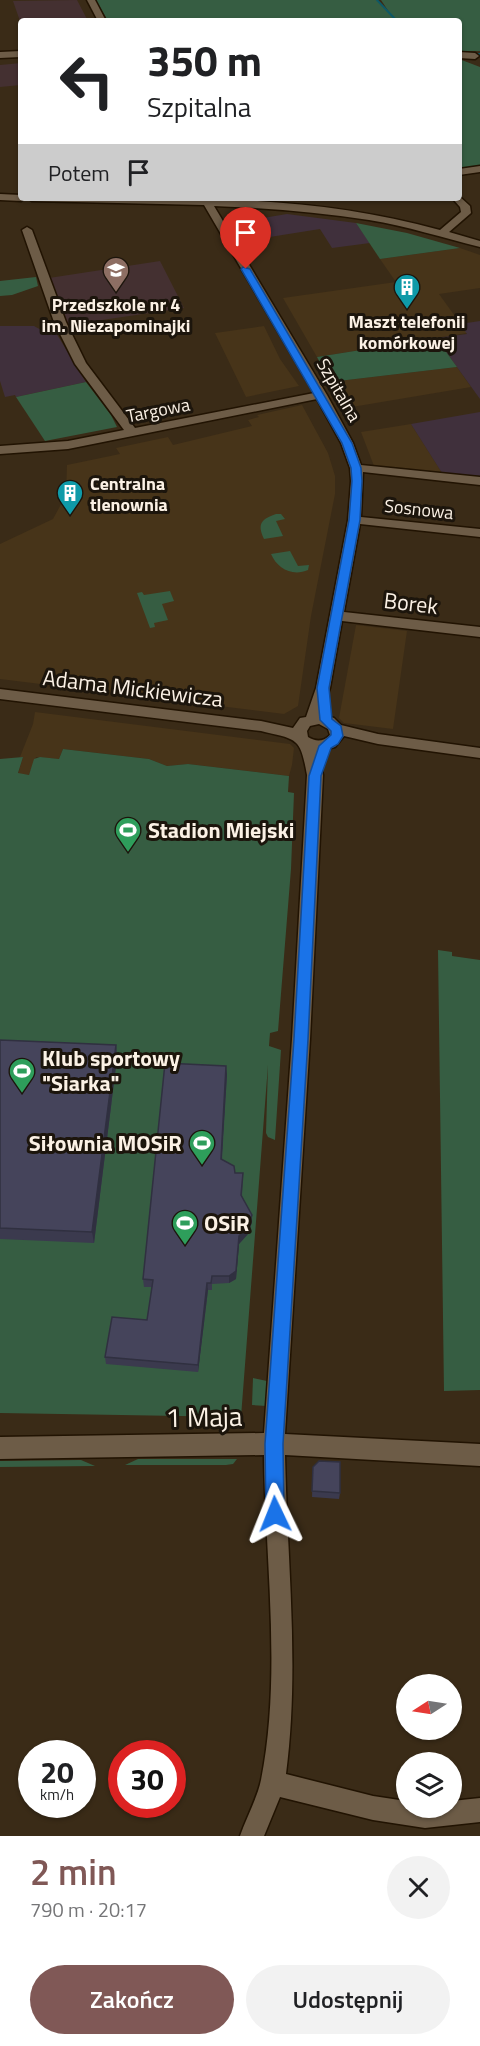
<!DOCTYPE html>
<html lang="pl">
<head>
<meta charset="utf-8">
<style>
  :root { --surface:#fff; --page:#f2f2f2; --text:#202124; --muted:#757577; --accent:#805856 }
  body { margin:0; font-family:"Titillium Web",sans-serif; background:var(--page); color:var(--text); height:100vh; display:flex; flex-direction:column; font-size:22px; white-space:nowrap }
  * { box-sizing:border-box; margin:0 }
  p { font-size:20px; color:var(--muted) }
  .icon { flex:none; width:33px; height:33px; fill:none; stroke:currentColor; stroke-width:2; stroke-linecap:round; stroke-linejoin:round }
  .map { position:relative; height:1836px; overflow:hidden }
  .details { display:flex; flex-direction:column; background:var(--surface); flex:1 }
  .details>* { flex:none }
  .guide { position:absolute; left:18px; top:18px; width:444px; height:183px; border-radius:6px; box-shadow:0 2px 4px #0004; background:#fff; color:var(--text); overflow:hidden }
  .needle { width:39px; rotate:258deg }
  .tools { position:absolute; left:396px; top:1674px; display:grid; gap:12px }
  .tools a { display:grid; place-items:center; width:66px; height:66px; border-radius:50%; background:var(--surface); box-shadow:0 2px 4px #0004; font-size:30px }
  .speed { position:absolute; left:18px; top:1740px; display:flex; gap:12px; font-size:30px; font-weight:700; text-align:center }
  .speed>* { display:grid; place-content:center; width:78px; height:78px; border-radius:50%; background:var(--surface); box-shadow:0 2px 4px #0004; line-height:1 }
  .speed small { font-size:15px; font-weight:400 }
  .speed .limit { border:9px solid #d22; background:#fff; color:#111 }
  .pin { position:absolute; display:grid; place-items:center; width:51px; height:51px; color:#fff; margin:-62px -26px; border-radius:50% 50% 50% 0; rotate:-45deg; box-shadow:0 0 6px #0007 }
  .pin .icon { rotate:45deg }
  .me { position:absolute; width:66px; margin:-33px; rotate:358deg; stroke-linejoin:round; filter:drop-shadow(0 0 4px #0008) }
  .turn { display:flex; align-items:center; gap:21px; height:126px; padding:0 30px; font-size:27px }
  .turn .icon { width:78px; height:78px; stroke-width:2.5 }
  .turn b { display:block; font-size:42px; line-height:51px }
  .then { display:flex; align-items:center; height:57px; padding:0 30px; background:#0003; gap:12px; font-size:22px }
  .round { display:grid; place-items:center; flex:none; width:63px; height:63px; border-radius:32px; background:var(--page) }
  .headline { display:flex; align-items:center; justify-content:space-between; height:102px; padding:0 30px }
  h1 { font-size:36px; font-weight:600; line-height:45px; color:var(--accent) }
  .cta { display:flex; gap:12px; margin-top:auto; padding:12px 30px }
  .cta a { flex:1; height:69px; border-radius:36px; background:var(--accent); color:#fff; font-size:24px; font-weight:600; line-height:69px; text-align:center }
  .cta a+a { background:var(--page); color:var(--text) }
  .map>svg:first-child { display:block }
  .built { fill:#473419 }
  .industrial { fill:#40303c }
  .education { fill:#443031 }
  .green { fill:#365d42 }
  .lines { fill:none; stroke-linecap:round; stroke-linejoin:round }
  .stream { stroke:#0e5967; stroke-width:2 }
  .minor-casing { stroke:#211302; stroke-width:3 }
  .minor { fill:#6d5c47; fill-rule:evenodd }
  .wall { fill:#3b3a4e }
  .shaded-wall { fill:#303040 }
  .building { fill:#45445b; stroke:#303040; stroke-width:1.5 }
  .route { fill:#1a73e8; stroke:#114b97; stroke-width:1.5 }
  .labels { text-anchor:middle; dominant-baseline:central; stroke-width:6; stroke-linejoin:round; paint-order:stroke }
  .far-poi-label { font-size:18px; font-weight:bold; fill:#fbf1e5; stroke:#1c150c }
  .far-street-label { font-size:18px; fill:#fbf1e5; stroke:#1c150c }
  .street-label { font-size:22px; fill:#fbf1e5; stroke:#1c150c }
  .poi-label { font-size:22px; font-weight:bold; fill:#fbf1e5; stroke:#1c150c; text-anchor:start }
  .near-street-label { font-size:27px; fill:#fbf1e5; stroke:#1c150c }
</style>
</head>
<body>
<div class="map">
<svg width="480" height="1836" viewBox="0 0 480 1836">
  <rect width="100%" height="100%" fill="#3a2b17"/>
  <g class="built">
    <polygon points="460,248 480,255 480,288 439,294 467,333 317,357 283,298 396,282 380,259"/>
    <polygon points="264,326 280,359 299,386 246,397 215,333"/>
    <polygon points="457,367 471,387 346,408 330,382"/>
    <polygon points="302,405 328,453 335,476 335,494 311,616 298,706 284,714 0,679 0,544 53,519 66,495 67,465 120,454 116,448 168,437 173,445 252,426 248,420 259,417 257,415"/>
    <polygon points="411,424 442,473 374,466 361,432"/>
    <polygon points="356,625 407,631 393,729 344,723 339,718"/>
    <polygon points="35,712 290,744 294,748 292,765 289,776 188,764 167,766 149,759 63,749 59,759 36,757 29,775 18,774 23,757 20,757 33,724"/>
  </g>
  <g class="industrial">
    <polygon points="287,214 356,223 370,243 332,248 320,229 244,241 233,223"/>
    <polygon points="480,321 480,399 436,338 467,334 460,324"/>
    <polygon points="0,326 34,326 43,331 53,328 86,382 16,397 15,395 5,397 0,381"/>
    <polygon points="480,412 480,476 442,473 411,424"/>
  </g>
  <g class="education">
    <polygon points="77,0 88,21 21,21 21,24 13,1"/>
    <polygon points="21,63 21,85 0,87 0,65"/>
    <polygon points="160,261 184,308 68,325 49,278"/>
  </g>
  <g class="green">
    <polygon points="96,0 377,0 389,12 381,0 480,0 480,51 459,51 459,21 108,21"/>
    <polygon points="459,59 480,67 480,167 459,171"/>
    <polygon points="356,223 407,233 460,248 380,259"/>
    <polygon points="36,277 38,286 12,295 0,296 0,281"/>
    <polygon points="436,338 457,367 330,382 317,357"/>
    <polygon points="86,382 111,415 117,427 45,441 16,397"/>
    <path d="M 276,514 L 281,514 L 285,519 L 276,521 L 283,536 L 264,539 C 257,524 261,519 276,514 Z"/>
    <path d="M 290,551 L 298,566 L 309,565 L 308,570 C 292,577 277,568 271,554 Z"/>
    <polygon points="170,591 174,601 162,604 168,620 154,623 155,627 150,628 137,593 142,592 144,595"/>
    <polygon points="63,749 149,759 167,766 188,764 289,776 288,792 294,793 291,869 278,1031 270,1033 269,1046 281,1050 275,1140 268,1137 266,1133 268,1065 241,1417 0,1413 0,759 23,757 18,773 29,775 34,759 40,757 59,759"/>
    <polygon points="438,950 452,952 452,956 480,960 480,1390 444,1391"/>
    <polygon points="253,1378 267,1381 267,1406 252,1405"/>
    <polygon points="138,1459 237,1459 233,1464 226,1465 125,1465"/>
    <polygon points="81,1460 95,1466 0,1467 0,1461"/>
  </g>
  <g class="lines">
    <g class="stream">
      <polyline points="377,0 397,21"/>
      <polyline points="459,54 480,54"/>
    </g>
    <g class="minor-casing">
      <g id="minor">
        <polygon points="87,0 95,0 106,21 98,21"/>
        <polygon points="21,51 21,57 0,58 0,52"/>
        <polygon points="459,52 475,53 479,56 475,59 459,58"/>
        <polygon points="480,166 480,172 459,175 459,169"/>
        <polygon points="0,194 21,195 21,198 26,198 21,201 0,200"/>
        <path d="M 459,196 L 470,206 L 471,213 L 449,232 L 480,241 L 480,247 C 443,238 407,226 369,220 C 318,212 266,208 214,206 L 327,395 L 353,443 L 361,465 L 480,477 L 480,485 L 363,472 L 361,517 L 480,529 L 480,537 L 360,524 L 344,612 L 480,627 L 480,637 L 342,621 L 330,688 L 321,714 L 334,718 L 341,725 L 378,734 L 480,748 L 480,758 L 378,744 L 344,736 L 335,747 L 318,751 L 323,775 L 310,1039 L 285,1434 L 480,1444 L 480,1466 L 285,1455 C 287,1562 300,1668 286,1774 L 373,1796 L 406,1801 L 406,1808 L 452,1808 L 452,1801 L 480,1798 L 480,1822 L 425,1828 L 373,1820 L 280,1797 L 264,1836 L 240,1836 C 246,1818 257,1799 261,1780 C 282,1674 265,1562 264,1455 L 0,1459 L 0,1437 L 264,1433 L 292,1039 L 307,775 C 300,737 298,740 261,731 L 0,699 L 0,689 L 261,721 L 293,728 L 300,718 L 306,717 L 316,688 L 348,520 L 351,481 L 350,468 L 341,443 L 317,399 L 68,449 L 0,454 L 0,446 L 68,441 L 124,430 L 75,364 L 54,322 L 22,230 L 27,227 L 32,230 L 66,322 L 86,363 L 135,428 L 314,393 L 204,205 L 32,201 L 27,198 C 166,198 304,192 440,230 L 461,212 L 460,207 L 452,198 L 459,198 ZM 319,724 L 328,729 L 330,735 C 323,742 316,742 308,737 L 307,731 L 310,726 Z"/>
      </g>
    </g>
    <use href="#minor" class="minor"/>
  </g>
  <g class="wall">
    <polygon points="0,1040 116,1045 117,1058 94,1243 0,1239"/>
    <polygon points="227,1074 222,1160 235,1173 243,1173 242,1196 252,1222 248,1234 239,1244 236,1279 229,1283 212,1284 212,1290 208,1290 198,1372 106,1364 105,1357 147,1320 152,1287 144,1287 143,1279"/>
    <polygon points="313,1467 340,1493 339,1499 312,1497"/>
  </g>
  <g class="shaded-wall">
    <polygon points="116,1045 117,1058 94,1243 92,1232"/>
    <polygon points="226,1066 227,1074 221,1167 221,1159"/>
    <polygon points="252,1215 252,1222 248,1234 239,1244 236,1279 229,1283 229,1276 239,1236"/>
    <polygon points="207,1283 208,1290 198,1372 198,1365"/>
  </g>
  <g class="building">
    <polygon points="0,1040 116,1045 92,1232 0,1228"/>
    <polygon points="165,1063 226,1066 221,1159 234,1166 235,1173 243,1173 241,1195 252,1215 248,1226 239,1236 236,1271 229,1276 212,1276 211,1283 207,1283 198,1365 105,1357 112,1317 147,1320 153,1280 143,1279"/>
    <polygon points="319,1461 340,1462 340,1493 312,1491 313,1467"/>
  </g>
  <polygon class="route" points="243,267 250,269 352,443 361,468 362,481 360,520 329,688 332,719 341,726 343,736 338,744 331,748 321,776 308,1039 283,1444 284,1514 282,1520 275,1523 269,1520 266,1514 265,1444 294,1039 309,776 319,746 331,735 331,731 320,720 317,688 349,520 352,481 351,468 342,443 241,269"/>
  <defs>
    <g id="school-pin" transform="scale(1.35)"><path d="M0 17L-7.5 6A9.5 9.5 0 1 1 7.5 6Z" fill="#8d6e63" stroke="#1c150c"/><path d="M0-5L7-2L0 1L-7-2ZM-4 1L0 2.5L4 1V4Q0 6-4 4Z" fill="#fff"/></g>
    <g id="building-pin" transform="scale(1.35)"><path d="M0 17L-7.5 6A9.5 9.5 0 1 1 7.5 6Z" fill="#0f9aa8" stroke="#1c150c"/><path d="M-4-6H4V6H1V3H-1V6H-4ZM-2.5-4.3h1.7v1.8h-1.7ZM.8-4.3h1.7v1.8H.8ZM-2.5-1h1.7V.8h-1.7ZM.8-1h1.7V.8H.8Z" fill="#fff"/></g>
    <g id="stadium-pin" transform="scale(1.35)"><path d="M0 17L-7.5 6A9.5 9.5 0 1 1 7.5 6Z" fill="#2e9e5b" stroke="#1c150c"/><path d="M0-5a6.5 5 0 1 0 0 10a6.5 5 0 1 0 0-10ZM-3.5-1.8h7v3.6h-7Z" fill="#fff"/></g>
  </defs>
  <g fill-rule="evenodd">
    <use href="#school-pin" x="116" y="270"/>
    <use href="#building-pin" x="407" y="287"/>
    <use href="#building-pin" x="70" y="493"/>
    <use href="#stadium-pin" x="128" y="830"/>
    <use href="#stadium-pin" x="22" y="1071"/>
    <use href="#stadium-pin" x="202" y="1143"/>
    <use href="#stadium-pin" x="185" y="1223"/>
  </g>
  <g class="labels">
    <g class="far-poi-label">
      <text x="116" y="304">Przedszkole nr 4<tspan x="116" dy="21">im. Niezapominajki</tspan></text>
      <text x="407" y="321">Maszt telefonii<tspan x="407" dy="21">komórkowej</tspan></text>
      <text x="90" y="483" text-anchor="start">Centralna<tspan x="90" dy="21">tlenownia</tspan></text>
    </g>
    <g class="far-street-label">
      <text transform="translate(339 390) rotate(60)">Szpitalna</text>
      <text transform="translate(158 410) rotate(-11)">Targowa</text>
      <text transform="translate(419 509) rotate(6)">Sosnowa</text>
    </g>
    <g class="street-label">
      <text transform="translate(411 603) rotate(7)">Borek</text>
      <text transform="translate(133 688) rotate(7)">Adama Mickiewicza</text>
    </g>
    <g class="poi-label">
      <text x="148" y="830">Stadion Miejski</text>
      <text x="42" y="1058">Klub sportowy<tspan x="42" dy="25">"Siarka"</tspan></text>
      <text x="182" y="1143" text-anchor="end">Siłownia MOSiR</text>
      <text x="204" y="1223">OSiR</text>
    </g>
    <g class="near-street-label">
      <text transform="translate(204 1416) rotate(-1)">1 Maja</text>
    </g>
  </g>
</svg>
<div class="tools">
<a><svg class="needle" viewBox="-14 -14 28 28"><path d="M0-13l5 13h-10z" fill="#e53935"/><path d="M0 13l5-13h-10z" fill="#757577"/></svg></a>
<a><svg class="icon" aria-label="layers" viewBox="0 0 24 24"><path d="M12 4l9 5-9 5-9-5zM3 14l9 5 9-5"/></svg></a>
</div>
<div class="speed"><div>20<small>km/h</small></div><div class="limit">30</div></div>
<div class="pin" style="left:246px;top:269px;background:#d93025"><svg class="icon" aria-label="arrive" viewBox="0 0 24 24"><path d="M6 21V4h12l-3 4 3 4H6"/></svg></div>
<svg class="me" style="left:275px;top:1514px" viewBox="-20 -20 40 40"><path d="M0-17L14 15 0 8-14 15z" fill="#1a73e8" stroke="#fff" stroke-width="4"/></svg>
<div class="guide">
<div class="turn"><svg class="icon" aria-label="left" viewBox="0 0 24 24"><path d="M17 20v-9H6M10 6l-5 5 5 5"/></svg><div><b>350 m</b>Szpitalna</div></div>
<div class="then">Potem<svg class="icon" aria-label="arrive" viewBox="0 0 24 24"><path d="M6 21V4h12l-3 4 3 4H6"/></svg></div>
</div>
</div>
<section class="details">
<div class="headline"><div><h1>2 min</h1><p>790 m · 20:17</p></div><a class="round"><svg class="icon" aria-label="close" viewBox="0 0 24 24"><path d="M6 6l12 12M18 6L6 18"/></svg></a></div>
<div class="cta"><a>Zakończ</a><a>Udostępnij</a></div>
</section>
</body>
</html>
